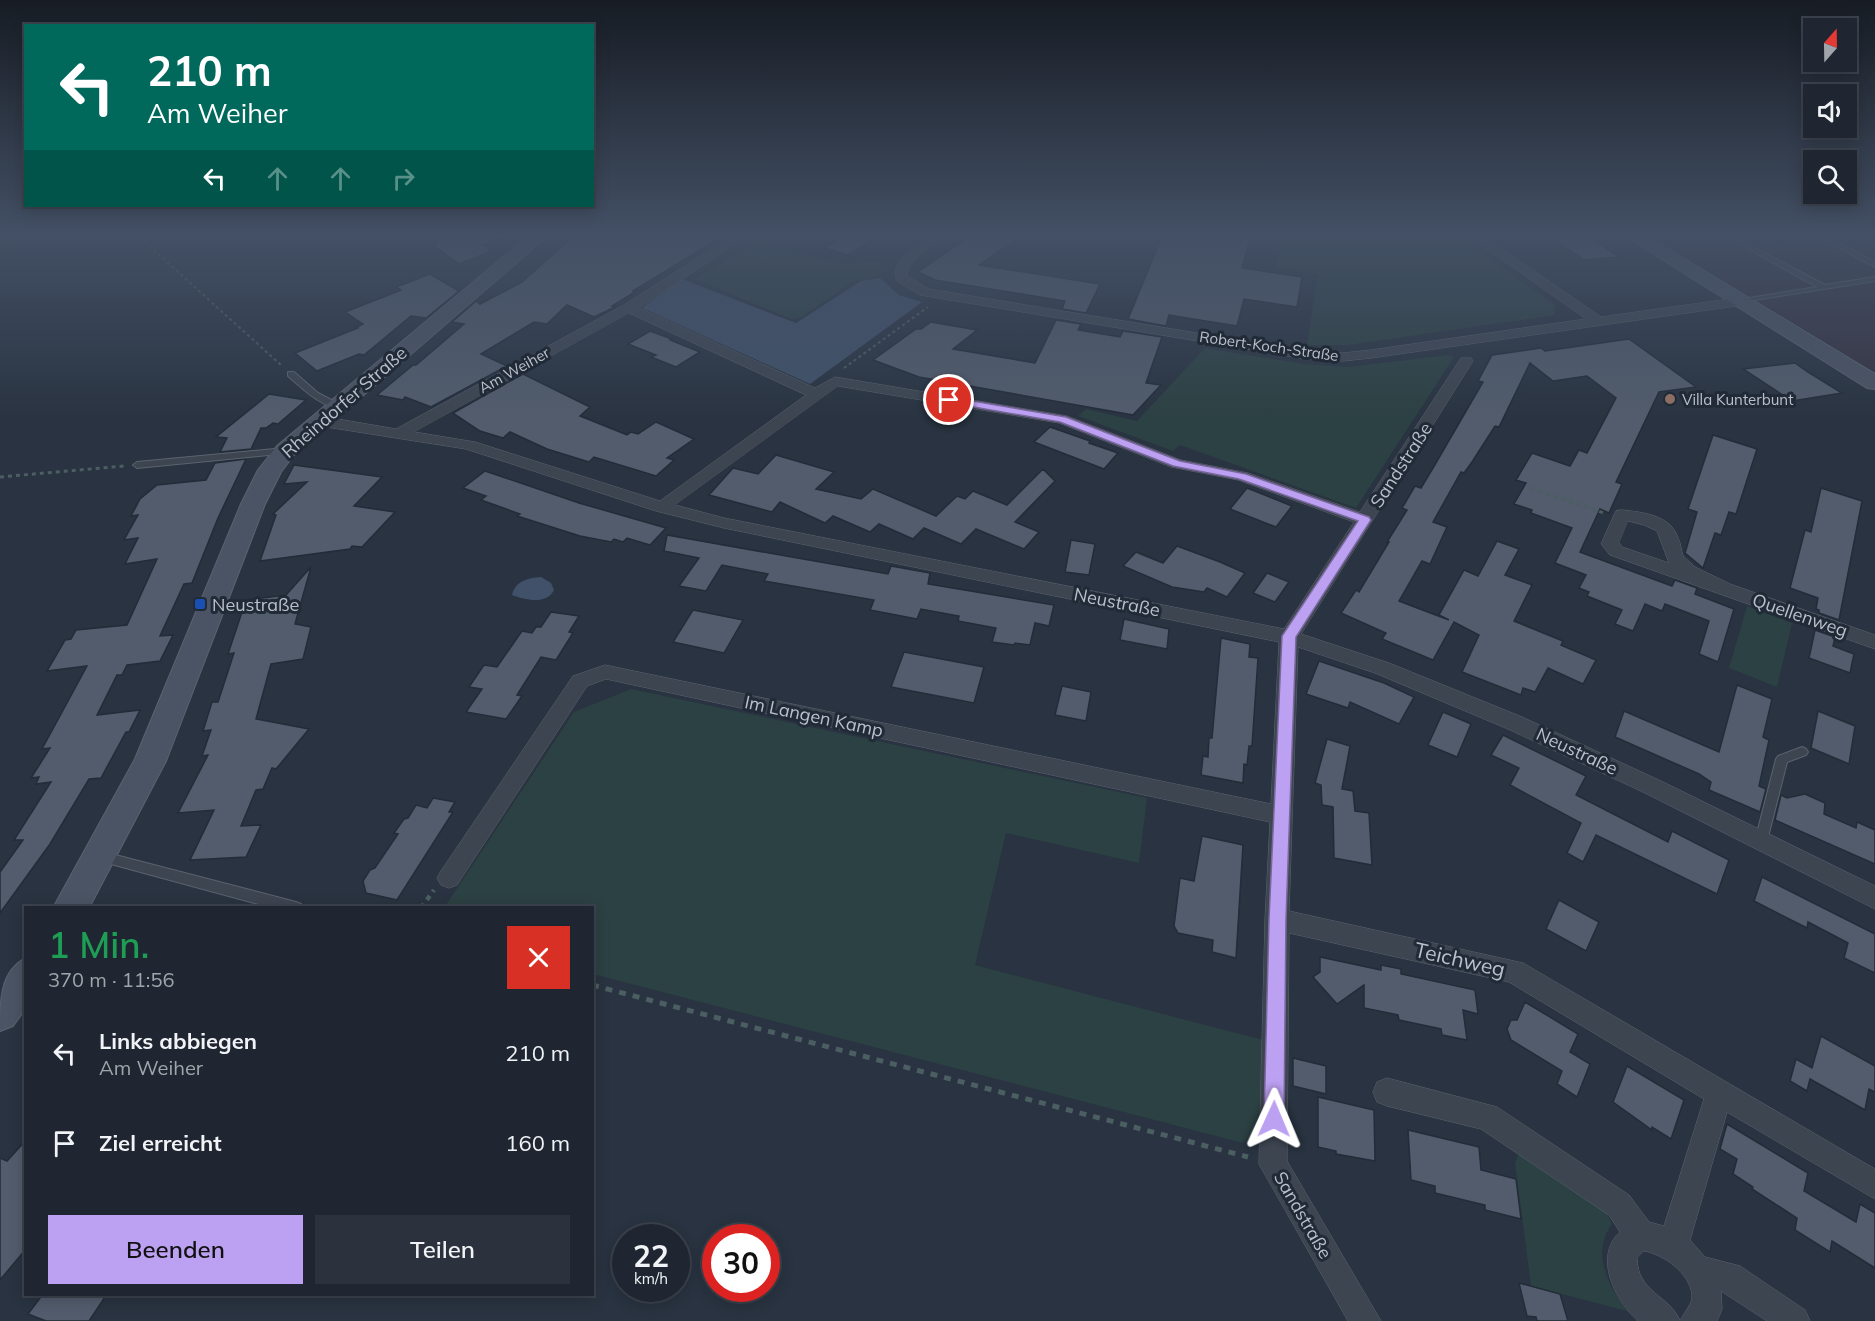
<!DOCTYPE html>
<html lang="de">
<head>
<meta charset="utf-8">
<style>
  :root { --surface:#1f2631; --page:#2c323d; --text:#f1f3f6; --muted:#a1a5ab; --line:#3c434d; --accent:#bca0f2 }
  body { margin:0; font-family:Mulish,sans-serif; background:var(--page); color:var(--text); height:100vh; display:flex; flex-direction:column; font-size:22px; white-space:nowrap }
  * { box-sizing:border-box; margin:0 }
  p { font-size:20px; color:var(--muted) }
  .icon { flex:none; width:33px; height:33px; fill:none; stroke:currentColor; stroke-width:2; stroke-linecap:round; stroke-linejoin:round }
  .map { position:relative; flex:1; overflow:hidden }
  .details { position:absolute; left:24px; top:906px; width:570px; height:390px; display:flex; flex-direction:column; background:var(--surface); border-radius:0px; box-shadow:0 3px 15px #0003,0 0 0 2px var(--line) }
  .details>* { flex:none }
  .top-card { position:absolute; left:24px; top:24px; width:570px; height:183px; border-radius:0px; box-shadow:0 3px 15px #0003,0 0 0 2px var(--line); background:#00695c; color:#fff; overflow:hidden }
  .needle { width:39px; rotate:20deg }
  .tools { position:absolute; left:1803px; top:18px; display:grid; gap:12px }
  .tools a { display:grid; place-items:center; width:54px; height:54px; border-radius:0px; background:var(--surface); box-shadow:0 3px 15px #0003,0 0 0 2px var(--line); font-size:30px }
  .speed { position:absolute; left:612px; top:1224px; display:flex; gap:12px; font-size:30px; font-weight:700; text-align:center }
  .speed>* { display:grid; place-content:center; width:78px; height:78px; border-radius:50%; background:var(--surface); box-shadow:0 3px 15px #0003,0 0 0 2px var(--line); line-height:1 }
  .speed small { font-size:15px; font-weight:400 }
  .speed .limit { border:9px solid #d22; background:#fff; color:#111 }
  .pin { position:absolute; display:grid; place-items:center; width:51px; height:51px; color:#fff; margin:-26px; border:3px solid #fff; border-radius:50%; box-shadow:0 2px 6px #0007 }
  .me { position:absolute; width:66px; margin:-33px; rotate:1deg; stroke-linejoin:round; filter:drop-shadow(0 0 4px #0008) }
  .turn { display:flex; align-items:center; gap:21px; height:126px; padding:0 24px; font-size:27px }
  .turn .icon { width:78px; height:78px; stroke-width:2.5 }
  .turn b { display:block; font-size:42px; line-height:51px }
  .lanes { display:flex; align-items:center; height:57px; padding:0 24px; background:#0003; justify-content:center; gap:30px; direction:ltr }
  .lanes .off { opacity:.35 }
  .round { display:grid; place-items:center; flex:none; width:63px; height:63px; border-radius:0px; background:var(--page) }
  .overview { display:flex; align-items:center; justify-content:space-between; height:102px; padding:0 24px }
  h1 { font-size:36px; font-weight:600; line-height:45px; color:#1e9e55 }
  .button { display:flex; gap:12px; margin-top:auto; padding:12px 24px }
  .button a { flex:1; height:69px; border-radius:0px; background:var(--accent); color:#111; font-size:24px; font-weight:600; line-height:69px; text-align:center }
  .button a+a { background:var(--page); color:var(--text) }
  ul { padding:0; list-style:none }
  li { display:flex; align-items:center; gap:18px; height:90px; padding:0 24px }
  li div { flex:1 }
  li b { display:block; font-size:22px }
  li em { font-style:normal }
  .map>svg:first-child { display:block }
  .medical { fill:#363443 }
  .green { fill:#2c4143 }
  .water { fill:#405169 }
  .building { fill:#525c6c; stroke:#232c39; stroke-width:1.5 }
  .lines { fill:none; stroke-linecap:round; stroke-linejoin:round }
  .service-casing { stroke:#5b636f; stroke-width:2 }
  .minor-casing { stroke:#5b636f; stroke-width:1 }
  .secondary-casing { stroke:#5b636f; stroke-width:2 }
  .path-far3 { stroke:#4b5e61; stroke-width:2; stroke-dasharray:3 3; stroke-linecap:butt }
  .path-far2 { stroke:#4b5e61; stroke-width:3; stroke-dasharray:4 4; stroke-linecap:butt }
  .path-far1 { stroke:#4b5e61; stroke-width:4.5; stroke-dasharray:5 5; stroke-linecap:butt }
  .path { stroke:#4b5e61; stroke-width:5; stroke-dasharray:7 7; stroke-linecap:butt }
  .service { fill:#3d4551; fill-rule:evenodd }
  .minor { fill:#3d4551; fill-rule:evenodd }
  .secondary { fill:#4b5464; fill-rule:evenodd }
  .route { fill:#bca0f2; stroke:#7a689d; stroke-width:1.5 }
  .education-dot { fill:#8d6e63; stroke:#212a37; stroke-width:2 }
  .transit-dot { fill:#1a4fb4; stroke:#212a37; stroke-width:2 }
  .labels { text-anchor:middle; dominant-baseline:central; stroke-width:6; stroke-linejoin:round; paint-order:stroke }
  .far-street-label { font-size:15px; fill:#bac0cb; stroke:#212a37 }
  .far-poi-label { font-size:15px; fill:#bac0cb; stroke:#212a37; text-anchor:start }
  .street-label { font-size:18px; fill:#bac0cb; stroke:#212a37 }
  .poi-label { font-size:18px; fill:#bac0cb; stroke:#212a37; text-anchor:start }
  .near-street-label { font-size:21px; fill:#bac0cb; stroke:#212a37 }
</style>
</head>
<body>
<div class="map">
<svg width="1875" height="1321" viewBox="0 0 1875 1321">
  <rect width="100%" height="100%" fill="#293341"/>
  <polygon class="medical" points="1646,234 1875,234 1875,372"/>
  <g class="green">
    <polygon points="20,234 92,234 0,249 0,237"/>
    <polygon points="1282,234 1454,234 1555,305 1555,315 1348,345 1307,345 1318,274 1276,268"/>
    <polygon points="760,240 840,264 880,262 881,276 855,280 802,317 791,319 695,279"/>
    <polygon points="1205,348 1304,364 1348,367 1448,355 1454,357 1356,508 1180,445 1173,451 1078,416 1086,409 1137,421"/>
    <polygon points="1747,606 1792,623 1777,687 1729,668"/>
    <polygon points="631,689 1147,798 1139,863 1006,833 975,965 1263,1040 1261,1126 1243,1143 593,974 592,908 444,908 574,712"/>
    <path d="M 1520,1151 L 1604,1208 L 1612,1224 C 1591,1253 1608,1285 1627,1311 L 1531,1286 L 1515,1163 Z"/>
  </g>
  <g class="water">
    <polygon points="880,278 899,295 922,302 810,384 642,308 682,279 796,323 861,281"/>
    <path d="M 541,577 L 551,583 L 554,590 C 547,605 525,600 512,595 C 515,581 528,578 541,577 Z"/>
  </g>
  <g class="building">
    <polygon points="437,234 506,234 507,237 483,245 492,251 459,264 436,248"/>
    <polygon points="576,234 726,234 633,291 635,292 612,306 615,307 594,317 567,305 547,324 534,322 481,354 507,366 431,407 405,397 403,400 377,395 413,365 416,365 464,324 452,322 476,301 480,304 522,282"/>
    <polygon points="848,234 881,234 848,255 824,248"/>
    <polygon points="973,234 1024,234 979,265 1100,284 1086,313 1062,309 1065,301 935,280 918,272"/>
    <polygon points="1163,234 1251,234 1242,268 1302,277 1297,307 1244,299 1237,326 1169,315 1166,326 1128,319"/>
    <polygon points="1552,234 1585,234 1619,257 1584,260 1552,238 1557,237"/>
    <polygon points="430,274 459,291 426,318 411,316 364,355 359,354 317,371 295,353 358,328 356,327 363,324 345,312 401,290 396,287"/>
    <polygon points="1056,320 1081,324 1078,330 1120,337 1123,331 1162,337 1146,383 1161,385 1133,415 919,377 873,360 916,329 921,329 931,322 977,330 953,349 1035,363"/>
    <polygon points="650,331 672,339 670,340 700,352 676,367 651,357 656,355 628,344"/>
    <polygon points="1629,339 1696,387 1659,392 1616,482 1622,484 1609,513 1600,509 1580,552 1672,586 1675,580 1697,588 1695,594 1734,609 1718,662 1699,654 1709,621 1665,604 1662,611 1645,604 1633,631 1615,624 1622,610 1587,596 1589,592 1579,588 1586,575 1555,563 1572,528 1531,513 1532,510 1514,504 1526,483 1516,480 1532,453 1570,466 1579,450 1587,453 1616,398 1587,376 1553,381 1530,363 1499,427 1495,426 1472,462 1464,473 1461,472 1433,522 1447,527 1430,564 1422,561 1399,601 1449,620 1439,615 1464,570 1478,576 1497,541 1519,549 1505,575 1532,585 1514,621 1563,641 1561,645 1596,660 1583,684 1548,668 1535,692 1523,688 1521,695 1462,672 1479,635 1454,622 1433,660 1382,639 1386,633 1341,613 1356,590 1359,592 1389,542 1387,542 1407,510 1402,508 1415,486 1421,488 1433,468 1483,382 1478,381 1492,355 1541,348 1545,351"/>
    <polygon points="1795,363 1808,372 1842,393 1792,401 1743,369"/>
    <polygon points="523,374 590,407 580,416 627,435 631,432 638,434 656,422 694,439 667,458 674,460 656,476 594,457 589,462 547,449 510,432 503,438 480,431 453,413"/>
    <polygon points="269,394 306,400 278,424 273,423 266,428 261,428 251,449 220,452 227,438 216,437"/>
    <polygon points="1050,427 1090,441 1089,443 1118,453 1104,469 1034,442"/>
    <polygon points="1713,435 1757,449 1736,514 1729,512 1721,535 1715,533 1703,568 1685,553 1697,512 1688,509"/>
    <polygon points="776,455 834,472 816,489 861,499 873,489 936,516 957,496 965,499 973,491 1007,505 1043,469 1055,481 1015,522 1039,532 1024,549 976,529 961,544 924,528 913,539 879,524 870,532 833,516 825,523 780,502 772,512 709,495 733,468 758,474"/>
    <polygon points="246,459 218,518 192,583 184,584 160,636 173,635 160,661 127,665 122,675 117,675 97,715 140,710 129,732 126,732 101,778 89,779 50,844 0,913 0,872 23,840 14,840 51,782 36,784 39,777 31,778 50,748 42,749 87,666 47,671 65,640 71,639 76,630 127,625 157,559 125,564 138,538 124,540 138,515 131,516 140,499 157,485 206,480 215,463"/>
    <polygon points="294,465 382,477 354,506 395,512 362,547 352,546 350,549 260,561 276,515 273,514 307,482 284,484"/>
    <polygon points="485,471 579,503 666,528 650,545 627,538 623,542 614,539 611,542 580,536 517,516 520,514 481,500 486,496 463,488"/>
    <polygon points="1247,488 1292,506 1276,527 1230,509"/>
    <polygon points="1821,488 1862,501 1839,620 1819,613 1819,610 1816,609 1818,598 1790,588 1805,530 1811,532"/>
    <polygon points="667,535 888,574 891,566 930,573 928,584 1054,605 1049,626 1035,623 1030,645 1015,643 1014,645 992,642 996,628 958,621 959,616 921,609 917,619 870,610 874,600 764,581 768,574 722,565 706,591 679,586 699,558 664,551"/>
    <polygon points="1071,540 1095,544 1089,575 1065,572"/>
    <polygon points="1177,546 1220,562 1245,573 1227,597 1207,588 1204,592 1172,587 1123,566 1136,552 1163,563"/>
    <polygon points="311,567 295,624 311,627 303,659 271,664 256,719 309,729 276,769 272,768 263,789 256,790 241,826 261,825 246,857 190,860 214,810 178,813 208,755 202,756 211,730 203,731 212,702 218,702 234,653 228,654 246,600 286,595"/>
    <polygon points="1267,573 1289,582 1275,602 1253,593"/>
    <polygon points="693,610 743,620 724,653 673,642"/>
    <polygon points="551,612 579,616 569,632 573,633 556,660 541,657 517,695 522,696 506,719 466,712 482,689 469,687 484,665 497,667 522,631 532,633 536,627 541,627"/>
    <polygon points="1124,619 1169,629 1167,649 1120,640"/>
    <polygon points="1815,630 1835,637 1833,646 1854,654 1850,673 1809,658"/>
    <polygon points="1221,638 1250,644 1249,657 1258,658 1252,746 1249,746 1247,765 1244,764 1243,783 1201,775 1203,756 1208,757 1209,738 1212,738"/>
    <polygon points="904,652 984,667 974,703 891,687"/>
    <polygon points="1319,661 1384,683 1414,697 1399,724 1350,702 1348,708 1306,694"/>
    <polygon points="1737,685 1772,699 1763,737 1769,740 1759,786 1766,789 1760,812 1709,790 1711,782 1699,774 1615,737 1624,711 1719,752"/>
    <polygon points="1062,686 1091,692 1086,721 1055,715"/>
    <polygon points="1818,711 1855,726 1849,764 1811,748"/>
    <polygon points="1443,712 1471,724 1457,757 1428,745"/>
    <polygon points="1503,735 1586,776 1576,795 1668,842 1672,831 1729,860 1717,894 1596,835 1583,862 1567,853 1581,823 1510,785 1519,768 1491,755"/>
    <polygon points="1327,739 1350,746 1342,789 1353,791 1355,811 1369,813 1372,865 1334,858 1333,807 1322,805 1321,785 1315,783"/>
    <polygon points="1805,794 1825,803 1824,814 1856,828 1857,822 1875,830 1875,864 1775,820 1781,795 1787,798"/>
    <polygon points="433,798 455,802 449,812 453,812 397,900 366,893 363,881 370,870 375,868 398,834 394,833 404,819 408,818 416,805 427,808"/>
    <polygon points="1202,836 1243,845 1236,958 1212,952 1213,940 1178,933 1174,926 1180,878 1194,881"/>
    <polygon points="1762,877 1875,934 1875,973 1844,958 1848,943 1808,922 1807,928 1754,901"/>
    <polygon points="1559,900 1599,922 1586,951 1546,929"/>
    <polygon points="1320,957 1381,970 1381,965 1401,969 1401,974 1475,990 1478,1014 1463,1010 1467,1040 1442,1035 1441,1029 1399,1020 1398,1015 1364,1008 1364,985 1337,1004 1313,977 1320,972"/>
    <polygon points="1525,1002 1578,1034 1570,1052 1590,1064 1577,1097 1557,1084 1562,1071 1511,1040 1507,1029 1511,1020 1517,1020"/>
    <polygon points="1821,1036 1875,1066 1875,1092 1869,1089 1865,1110 1810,1079 1807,1091 1790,1081 1796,1059 1812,1068"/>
    <polygon points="1293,1058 1326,1066 1326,1094 1293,1086"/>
    <polygon points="1627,1066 1684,1100 1671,1139 1652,1127 1652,1130 1613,1102"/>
    <polygon points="1318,1097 1374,1110 1375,1161 1336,1154 1336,1151 1318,1147"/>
    <polygon points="1727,1124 1808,1173 1804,1191 1856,1222 1860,1204 1875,1213 1875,1268 1832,1241 1830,1252 1795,1230 1797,1218 1752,1189 1753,1187 1733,1174 1737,1159 1720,1149"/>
    <polygon points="1408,1130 1479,1147 1481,1170 1516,1179 1521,1219 1485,1210 1485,1205 1435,1193 1435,1186 1411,1180"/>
    <polygon points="26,1140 26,1249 0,1280 0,1158 7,1161"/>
    <polygon points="1519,1283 1560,1294 1568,1321 1537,1321 1536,1317 1527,1316"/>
    <polygon points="43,1294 107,1294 89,1321 46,1321 28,1314"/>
  </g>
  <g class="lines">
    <g class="service-casing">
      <g id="service">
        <polygon points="1722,234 1729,234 1825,285 1875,277 1875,281 1741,302 1741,300 1743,299 1817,287"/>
        <polygon points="1813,234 1820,234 1875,262 1875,267"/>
        <path d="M 288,372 L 294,372 L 318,393 L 343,406 L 342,408 C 323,409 302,388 288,376 Z"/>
        <polygon points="285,448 289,451 288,453 137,468 133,465 137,462"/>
        <polygon points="1802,747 1806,749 1808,752 1806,755 1787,762 1767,841 1765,845 1761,846 1757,845 1755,841 1776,759 1778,756"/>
        <polygon points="100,851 296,902 301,904 302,908 273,908 100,861 96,860 94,856 96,852"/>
      </g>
    </g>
    <g class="minor-casing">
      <g id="minor">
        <path d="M 736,234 L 750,234 L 639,308 L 815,388 L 835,377 L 1067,416 L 1181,460 L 1248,473 L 1360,512 L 1461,358 L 1471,358 L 1473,361 L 1301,634 L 1389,663 L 1522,717 L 1661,781 L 1875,886 L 1875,909 L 1645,793 L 1508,729 L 1375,673 L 1298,647 L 1289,911 L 1523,963 L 1875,1169 L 1875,1199 L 1727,1112 L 1690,1240 L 1705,1257 L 1740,1266 L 1805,1310 L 1810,1321 L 1767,1321 L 1721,1291 L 1722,1309 L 1717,1321 L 1638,1321 C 1615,1301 1593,1256 1620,1232 L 1609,1215 L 1481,1129 L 1387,1106 L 1377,1102 L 1373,1092 L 1377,1082 L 1387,1078 L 1497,1107 L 1629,1195 L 1649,1222 L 1664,1226 L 1704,1099 L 1509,982 L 1289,933 L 1287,1161 L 1381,1321 L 1348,1321 L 1259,1164 L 1265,919 L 1270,822 L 606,679 L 587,686 L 457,885 L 449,888 L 441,885 L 437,878 L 441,871 L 573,676 L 605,665 L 1271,804 L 1279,642 L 724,528 L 656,511 L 466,449 L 320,426 L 312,421 L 320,416 L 396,429 L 624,305 ZM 629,313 L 806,395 L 660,501 L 475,442 L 414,432 ZM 838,386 L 1059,423 L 1171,467 L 1238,480 L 1354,522 L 1284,629 L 724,518 L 675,505 ZM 1644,1251 C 1663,1254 1690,1273 1692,1295 C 1693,1304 1684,1312 1680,1321 C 1670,1295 1637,1293 1637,1258 Z"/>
        <path d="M 935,234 L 949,234 C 935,249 909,253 907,276 L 929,289 L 1306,351 L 1343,353 L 1371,350 L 1586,319 L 1466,234 L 1480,234 L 1601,317 L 1743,297 L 1750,301 L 1743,305 L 1371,358 L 1343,361 L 1306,359 L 920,295 L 897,281 C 888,259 920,243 935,234 Z"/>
        <path d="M 1622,510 C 1642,512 1671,515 1678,538 C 1681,544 1681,550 1683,556 L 1695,567 L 1730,584 L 1875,635 L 1875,649 L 1610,555 L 1601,544 L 1614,515 L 1616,511 ZM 1628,521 L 1644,525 L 1657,531 L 1669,563 L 1622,547 L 1619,543 Z"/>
      </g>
    </g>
    <g class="secondary-casing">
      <g id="secondary">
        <polygon points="531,234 550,234 293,456 281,472 265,504 166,761 89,908 53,908 135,759 241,504 258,470 277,446"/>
        <polygon points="1622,234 1643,234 1875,374 1875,389 1867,388"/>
        <path d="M 26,958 L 26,1008 L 13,1026 L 0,1031 C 0,1001 0,971 26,958 Z"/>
      </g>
    </g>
    <g class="path-far3">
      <polyline points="136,234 281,365"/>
      <polyline points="844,368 928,307"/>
    </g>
    <g class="path-far2">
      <polyline points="0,477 124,466"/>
      <polyline points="1531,488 1604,513"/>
    </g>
    <polyline class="path-far1" points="421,908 434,890"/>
    <polyline class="path" points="592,985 1248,1157"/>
    <use href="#service" class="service"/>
    <use href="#minor" class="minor"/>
    <use href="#secondary" class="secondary"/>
  </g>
  <linearGradient id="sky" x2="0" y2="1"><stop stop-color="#171c24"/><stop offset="0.56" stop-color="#435065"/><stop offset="1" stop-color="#435065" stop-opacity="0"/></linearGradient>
  <rect width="1875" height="419" fill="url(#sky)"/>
  <polygon class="route" points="949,397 1066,417 1180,461 1246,474 1369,517 1371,520 1296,637 1286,919 1284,1119 1281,1126 1274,1129 1267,1126 1264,1119 1269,919 1282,636 1358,521 1239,479 1173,466 1060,422 945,402 944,400"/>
  <circle class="education-dot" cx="1670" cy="399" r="6"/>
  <rect class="transit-dot" x="194" y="598" width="12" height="12" rx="3"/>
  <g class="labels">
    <g class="far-street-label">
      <text transform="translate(1269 346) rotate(8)">Robert-Koch-Straße</text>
      <text transform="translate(514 370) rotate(-29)">Am Weiher</text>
    </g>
    <g class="far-poi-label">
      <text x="1682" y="399">Villa Kunterbunt</text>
    </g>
    <g class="street-label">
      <text transform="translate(344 402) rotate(-41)">Rheindorfer Straße</text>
      <text transform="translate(1401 465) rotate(-57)">Sandstraße</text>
      <text transform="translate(1117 602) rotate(11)">Neustraße</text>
      <text transform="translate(1800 615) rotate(19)">Quellenweg</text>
      <text transform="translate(814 716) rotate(12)">Im Langen Kamp</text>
      <text transform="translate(1577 751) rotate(25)">Neustraße</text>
      <text transform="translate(1303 1215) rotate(60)">Sandstraße</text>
    </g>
    <g class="poi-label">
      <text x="212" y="604">Neustraße</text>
    </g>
    <g class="near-street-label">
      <text transform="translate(1460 959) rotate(13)">Teichweg</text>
    </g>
  </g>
</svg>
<div class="tools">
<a><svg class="needle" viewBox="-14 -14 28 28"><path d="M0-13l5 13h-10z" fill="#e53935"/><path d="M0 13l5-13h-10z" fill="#a1a5ab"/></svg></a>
<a><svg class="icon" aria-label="sound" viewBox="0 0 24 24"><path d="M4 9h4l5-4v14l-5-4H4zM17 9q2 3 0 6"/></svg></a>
<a><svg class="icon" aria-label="search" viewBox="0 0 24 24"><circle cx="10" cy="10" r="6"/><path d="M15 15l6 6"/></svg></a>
</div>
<div class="speed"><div>22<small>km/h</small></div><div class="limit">30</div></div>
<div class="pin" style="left:949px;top:400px;background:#d93025"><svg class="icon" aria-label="arrive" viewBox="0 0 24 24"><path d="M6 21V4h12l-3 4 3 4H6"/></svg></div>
<svg class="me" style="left:1274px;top:1119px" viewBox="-20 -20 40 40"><path d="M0-17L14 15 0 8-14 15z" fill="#bca0f2" stroke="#fff" stroke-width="4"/></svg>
<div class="top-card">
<div class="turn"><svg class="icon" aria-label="left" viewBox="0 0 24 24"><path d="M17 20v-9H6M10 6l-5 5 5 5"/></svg><div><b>210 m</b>Am Weiher</div></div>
<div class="lanes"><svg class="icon" aria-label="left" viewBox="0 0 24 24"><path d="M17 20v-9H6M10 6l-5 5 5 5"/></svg><svg class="icon off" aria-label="ahead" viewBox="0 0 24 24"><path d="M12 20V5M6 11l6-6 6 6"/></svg><svg class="icon off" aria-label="ahead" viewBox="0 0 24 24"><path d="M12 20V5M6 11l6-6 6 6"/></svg><svg class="icon off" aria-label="right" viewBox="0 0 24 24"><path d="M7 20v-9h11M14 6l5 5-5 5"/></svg></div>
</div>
<section class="details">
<div class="overview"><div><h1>1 Min.</h1><p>370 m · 11:56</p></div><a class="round" style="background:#d93025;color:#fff"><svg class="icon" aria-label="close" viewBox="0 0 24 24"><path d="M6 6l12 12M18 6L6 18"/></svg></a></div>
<ul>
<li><svg class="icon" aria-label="left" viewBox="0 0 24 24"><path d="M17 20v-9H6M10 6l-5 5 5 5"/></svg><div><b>Links abbiegen</b><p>Am Weiher</p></div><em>210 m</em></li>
<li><svg class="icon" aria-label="arrive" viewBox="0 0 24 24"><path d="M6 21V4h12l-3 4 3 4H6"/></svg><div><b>Ziel erreicht</b></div><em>160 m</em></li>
</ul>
<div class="button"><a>Beenden</a><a>Teilen</a></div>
</section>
</div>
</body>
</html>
